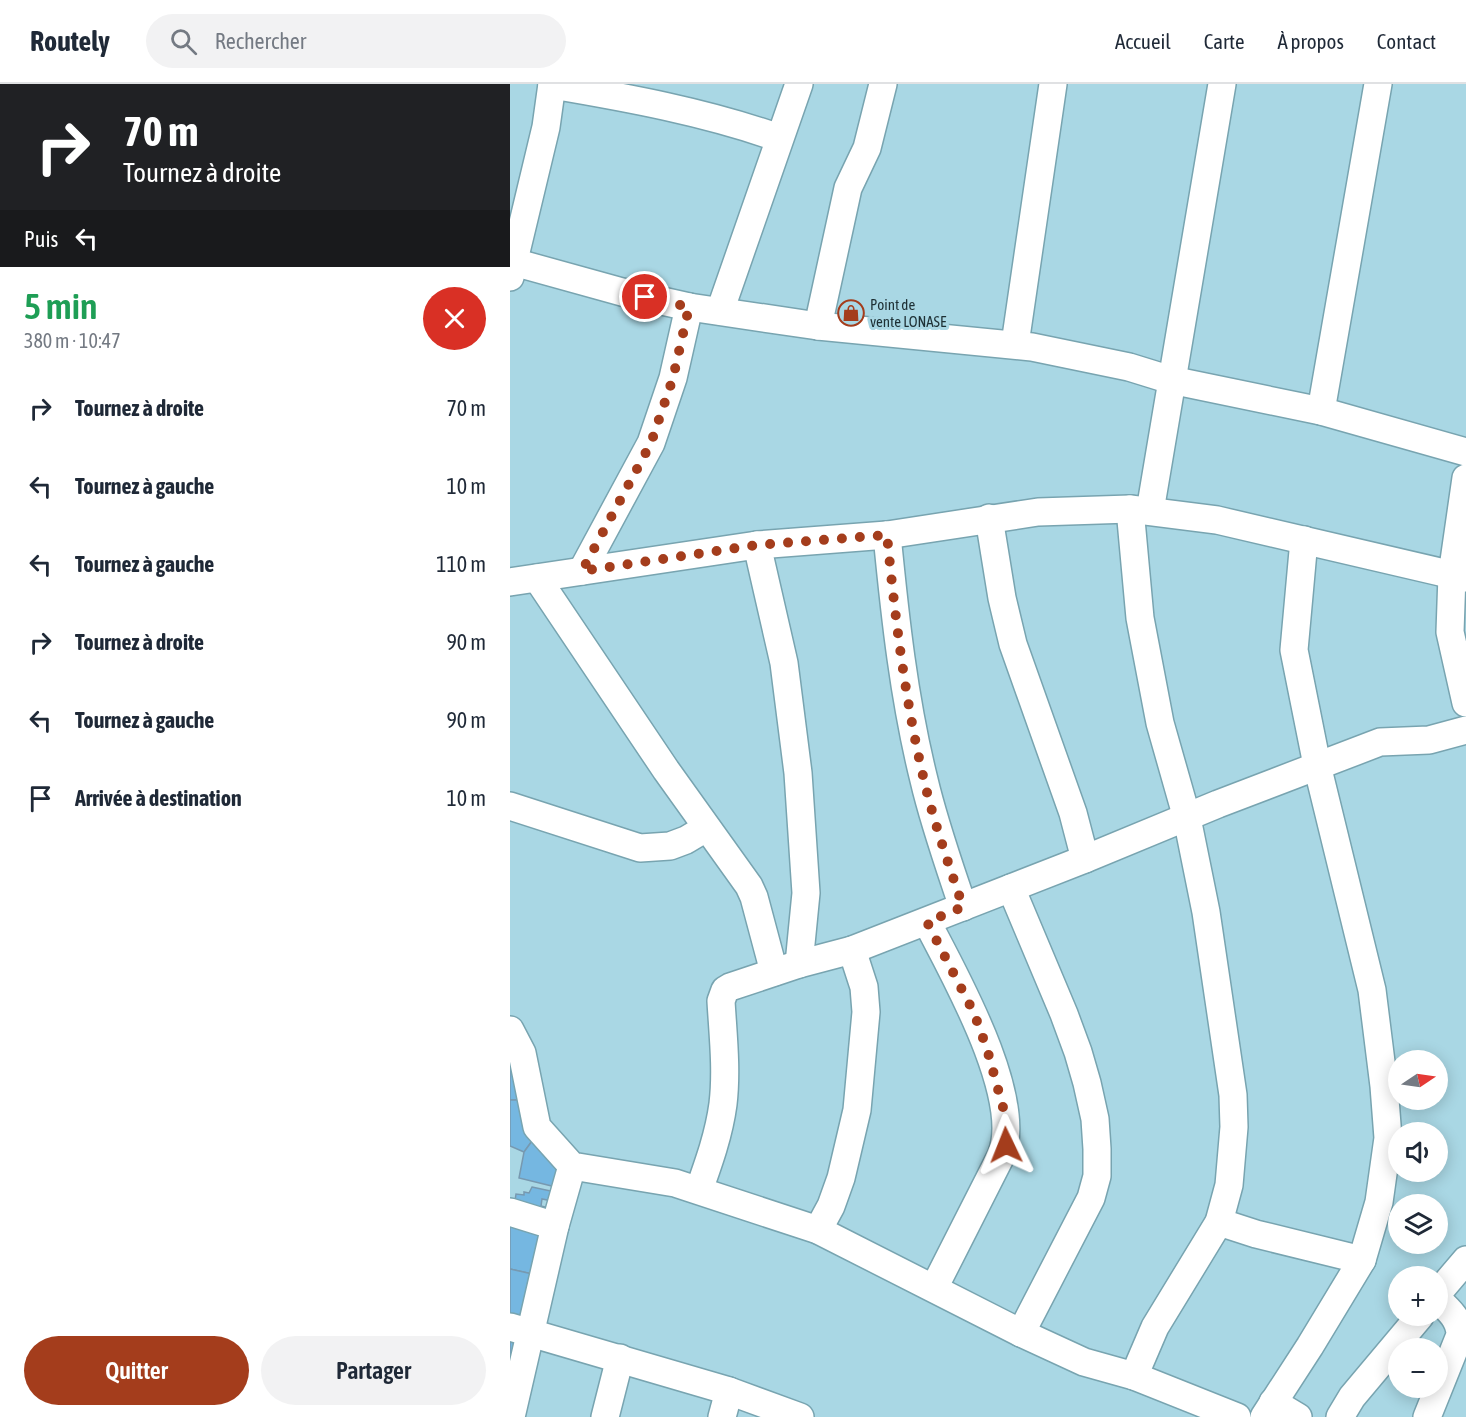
<!DOCTYPE html>
<html lang="fr">
<head>
<meta charset="utf-8">
<style>
  :root { --surface:#fff; --page:#f2f2f3; --text:#1f2937; --muted:#747a83; --line:#e0e1e3; --accent:#a43d1c }
  body { margin:0; font-family:"Asap Condensed",sans-serif; background:var(--page); color:var(--text); height:100vh; display:flex; flex-direction:column; font-size:22px; white-space:nowrap }
  * { box-sizing:border-box; margin:0 }
  p { font-size:20px; color:var(--muted) }
  .icon { flex:none; width:33px; height:33px; fill:none; stroke:currentColor; stroke-width:2; stroke-linecap:round; stroke-linejoin:round }
  .map { position:relative; flex:1; overflow:hidden }
  .sheet { display:flex; flex-direction:column; background:var(--surface); width:510px }
  .sheet>* { flex:none }
  .guide { background:#202124; color:#fff; overflow:hidden }
  .needle { width:39px; rotate:77deg }
  .buttons { position:absolute; left:878px; top:966px; display:grid; gap:12px }
  .buttons a { display:grid; place-items:center; width:60px; height:60px; border-radius:50%; background:var(--surface); box-shadow:0 3px 15px #0003; font-size:30px }
  .pin { position:absolute; display:grid; place-items:center; width:51px; height:51px; color:#fff; margin:-26px; border:3px solid #fff; border-radius:50%; box-shadow:0 2px 6px #0007 }
  .me { position:absolute; width:66px; margin:-33px; rotate:358deg; stroke-linejoin:round; filter:drop-shadow(0 0 4px #0008) }
  .turn { display:flex; align-items:center; gap:21px; height:126px; padding:0 24px; font-size:27px }
  .turn .icon { width:78px; height:78px; stroke-width:2.5 }
  .turn b { display:block; font-size:42px; line-height:51px }
  .then { display:flex; align-items:center; height:57px; padding:0 24px; background:#0003; gap:12px; font-size:22px }
  .round { display:grid; place-items:center; flex:none; width:63px; height:63px; border-radius:32px; background:var(--page) }
  .head { display:flex; align-items:center; justify-content:space-between; height:102px; padding:0 24px }
  h1 { font-size:36px; font-weight:600; line-height:45px; color:#1e9e55 }
  .button { display:flex; gap:12px; margin-top:auto; padding:12px 24px }
  .button a { flex:1; height:69px; border-radius:36px; background:var(--accent); color:#fff; font-size:24px; font-weight:600; line-height:69px; text-align:center }
  .button a+a { background:var(--page); color:var(--text) }
  ul { padding:0; list-style:none }
  li { display:flex; align-items:center; gap:18px; height:78px; padding:0 24px }
  li div { flex:1 }
  li b { display:block; font-size:22px }
  li em { font-style:normal }
  header { display:flex; align-items:center; gap:36px; box-sizing:border-box; height:84px; padding:0 30px; background:var(--surface); border-bottom:2px solid var(--line) }
  header strong { font-size:28px }
  nav { display:flex; gap:33px; margin-inline-start:auto; font-size:21px }
  .search { width:420px; height:54px; background:var(--page); display:flex; align-items:center; gap:15px; box-sizing:border-box; padding:0 21px; border-radius:33px; color:var(--muted); font-size:22px }
  main { display:flex; flex:1; min-height:0 }
  .map>svg:first-child { display:block }
  .building { fill:#75b7e1; stroke:#7799b0; stroke-width:1.5 }
  .lines { fill:none; stroke-linecap:round; stroke-linejoin:round }
  .minor-casing { stroke:#78a4b0; stroke-width:30 }
  .minor { stroke:#fff; stroke-width:27 }
  .route { stroke:#a43d1c; stroke-width:10; stroke-dasharray:0 18 }
  .labels { text-anchor:middle; dominant-baseline:central; stroke-width:6; stroke-linejoin:round; paint-order:stroke }
  .poi-label { font-size:15px; fill:#1e3035; stroke:#a9d7e4; text-anchor:start }
</style>
</head>
<body>
<header>
<strong>Routely</strong>
<div class="search"><svg class="icon" aria-label="search" viewBox="0 0 24 24"><circle cx="10" cy="10" r="6"/><path d="M15 15l6 6"/></svg>Rechercher</div>
<nav><a>Accueil</a><a>Carte</a><a>À propos</a><a>Contact</a></nav>
</header>
<main>
<section class="sheet">
<div class="guide">
<div class="turn"><svg class="icon" aria-label="right" viewBox="0 0 24 24"><path d="M7 20v-9h11M14 6l5 5-5 5"/></svg><div><b>70 m</b>Tournez à droite</div></div>
<div class="then">Puis<svg class="icon" aria-label="left" viewBox="0 0 24 24"><path d="M17 20v-9H6M10 6l-5 5 5 5"/></svg></div>
</div>
<div class="head"><div><h1>5 min</h1><p>380 m · 10:47</p></div><a class="round" style="background:#d93025;color:#fff"><svg class="icon" aria-label="close" viewBox="0 0 24 24"><path d="M6 6l12 12M18 6L6 18"/></svg></a></div>
<ul>
<li><svg class="icon" aria-label="right" viewBox="0 0 24 24"><path d="M7 20v-9h11M14 6l5 5-5 5"/></svg><div><b>Tournez à droite</b></div><em>70 m</em></li>
<li><svg class="icon" aria-label="left" viewBox="0 0 24 24"><path d="M17 20v-9H6M10 6l-5 5 5 5"/></svg><div><b>Tournez à gauche</b></div><em>10 m</em></li>
<li><svg class="icon" aria-label="left" viewBox="0 0 24 24"><path d="M17 20v-9H6M10 6l-5 5 5 5"/></svg><div><b>Tournez à gauche</b></div><em>110 m</em></li>
<li><svg class="icon" aria-label="right" viewBox="0 0 24 24"><path d="M7 20v-9h11M14 6l5 5-5 5"/></svg><div><b>Tournez à droite</b></div><em>90 m</em></li>
<li><svg class="icon" aria-label="left" viewBox="0 0 24 24"><path d="M17 20v-9H6M10 6l-5 5 5 5"/></svg><div><b>Tournez à gauche</b></div><em>90 m</em></li>
<li><svg class="icon" aria-label="arrive" viewBox="0 0 24 24"><path d="M6 21V4h12l-3 4 3 4H6"/></svg><div><b>Arrivée à destination</b></div><em>10 m</em></li>
</ul>
<div class="button"><a>Quitter</a><a>Partager</a></div>
</section>
<div class="map">
<svg width="956" height="1333" viewBox="0 0 956 1333">
  <rect width="100%" height="100%" fill="#a9d7e4"/>
  <g class="building">
    <polygon points="0,974 17,1016 0,1016"/>
    <polygon points="0,1016 17,1016 22,1057 14,1068 0,1062"/>
    <polygon points="22,1057 57,1078 50,1104 9,1094 14,1068"/>
    <polygon points="22,1103 50,1109 47,1118 32,1115 31,1122 46,1126 7,1127 5,1117 6,1110 14,1111 14,1108 19,1109"/>
    <polygon points="0,1136 38,1147 27,1191 0,1185"/>
    <polygon points="0,1185 27,1191 15,1241 0,1237"/>
    <polygon points="0,1254 8,1256 0,1282"/>
  </g>
  <g class="lines">
    <g class="minor-casing">
      <g id="minor">
        <path d="M 42,1 C 119,14 195,28 269,54"/>
        <polyline points="0,177 112,208 179,223 308,242 522,263 619,283 661,296 811,327 956,368"/>
        <polyline points="0,193 36,43 42,0"/>
        <polyline points="210,227 289,0"/>
        <polyline points="308,242 338,104 357,64 373,0"/>
        <polyline points="505,260 543,0"/>
        <polyline points="811,327 868,0"/>
        <polyline points="956,394 942,491 940,548 956,619"/>
        <polyline points="620,425 630,534 650,639 677,734 696,828 723,1011 724,1043 719,1101 709,1138 645,1243 624,1292"/>
        <polyline points="640,427 712,0"/>
        <polyline points="479,434 492,514 503,560 563,729 575,775"/>
        <path d="M 377,451 C 385,533 394,616 414,696 C 424,739 439,781 453,823"/>
        <polyline points="247,461 274,579 288,689 296,809 289,880"/>
        <polyline points="72,487 141,359 163,294 179,223"/>
        <polyline points="27,494 156,686 239,802 244,813 264,888"/>
        <polyline points="0,498 247,461 377,451 528,428 620,425 707,436 956,494"/>
        <polyline points="0,722 130,764 160,762 176,756 196,744"/>
        <polyline points="501,804 554,930 568,968 577,999 585,1035 587,1065 587,1092 581,1114 511,1249"/>
        <path d="M 417,838 C 444,890 515,1015 491,1072 L 424,1204"/>
        <polyline points="0,946 12,969 27,1043 62,1082 165,1099 308,1146 511,1249 574,1278 624,1292 727,1333"/>
        <path d="M 189,1106 C 199,1078 209,1050 213,1020 C 217,986 213,951 211,917 L 215,906 L 220,903 L 289,880 L 342,866 L 575,775 L 708,720 L 870,658 L 919,656 L 956,646"/>
        <polyline points="0,1128 45,1142"/>
        <polyline points="709,1138 746,1150 852,1176"/>
        <polyline points="308,1146 321,1122 331,1094 347,1026 356,928 354,903 342,866"/>
        <polyline points="927,1210 956,1176"/>
        <polyline points="0,1243 219,1307 290,1333"/>
        <polyline points="763,1318 788,1333"/>
        <polyline points="1,1333 45,1142 62,1082"/>
        <polyline points="95,1333 110,1274"/>
        <polyline points="212,1333 219,1307"/>
        <polyline points="754,1333 800,1262 852,1176 869,1118 878,1054 874,1002 862,906 807,681 784,566 794,456"/>
        <polyline points="830,1333 842,1313 910,1232"/>
        <path d="M 917,1333 L 950,1251 C 950,1235 938,1225 927,1215"/>
      </g>
    </g>
    <use href="#minor" class="minor"/>
  </g>
  <g class="lines">
    <path class="route" d="M 135,213 L 179,223 L 163,294 L 141,359 L 72,487 L 247,461 L 377,451 C 385,533 395,616 414,696 C 424,739 439,781 453,823 L 417,838 L 464,929 L 477,965 L 494,1027 L 497,1049 L 496,1061"/>
  </g>
  <defs>
    <g id="shop-ring" transform="scale(1.35)"><circle r="9.5" fill="#a9d7e4" stroke="#a43d1c" stroke-width="1.5"/><path d="M-5-2.5h2.3a2.7 3.5 0 0 1 5.4 0H5L5.5 6h-11ZM-1.5-2.5h3a1.5 2.3 0 0 0-3 0Z" fill="#a43d1c"/></g>
  </defs>
  <g fill-rule="evenodd">
    <use href="#shop-ring" x="341" y="229"/>
  </g>
  <g class="labels">
    <g class="poi-label">
      <text x="360" y="220">Point de<tspan x="360" dy="17">vente LONASE</tspan></text>
    </g>
  </g>
</svg>
<div class="buttons">
<a><svg class="needle" viewBox="-14 -14 28 28"><path d="M0-13l5 13h-10z" fill="#e53935"/><path d="M0 13l5-13h-10z" fill="#747a83"/></svg></a>
<a><svg class="icon" aria-label="sound" viewBox="0 0 24 24"><path d="M4 9h4l5-4v14l-5-4H4zM17 9q2 3 0 6"/></svg></a>
<a><svg class="icon" aria-label="layers" viewBox="0 0 24 24"><path d="M12 4l9 5-9 5-9-5zM3 14l9 5 9-5"/></svg></a>
<a>+</a>
<a>−</a>
</div>
<div class="pin" style="left:135px;top:213px;background:#d93025"><svg class="icon" aria-label="arrive" viewBox="0 0 24 24"><path d="M6 21V4h12l-3 4 3 4H6"/></svg></div>
<svg class="me" style="left:496px;top:1061px" viewBox="-20 -20 40 40"><path d="M0-17L14 15 0 8-14 15z" fill="#a43d1c" stroke="#fff" stroke-width="4"/></svg>
</div>
</main>
</body>
</html>
